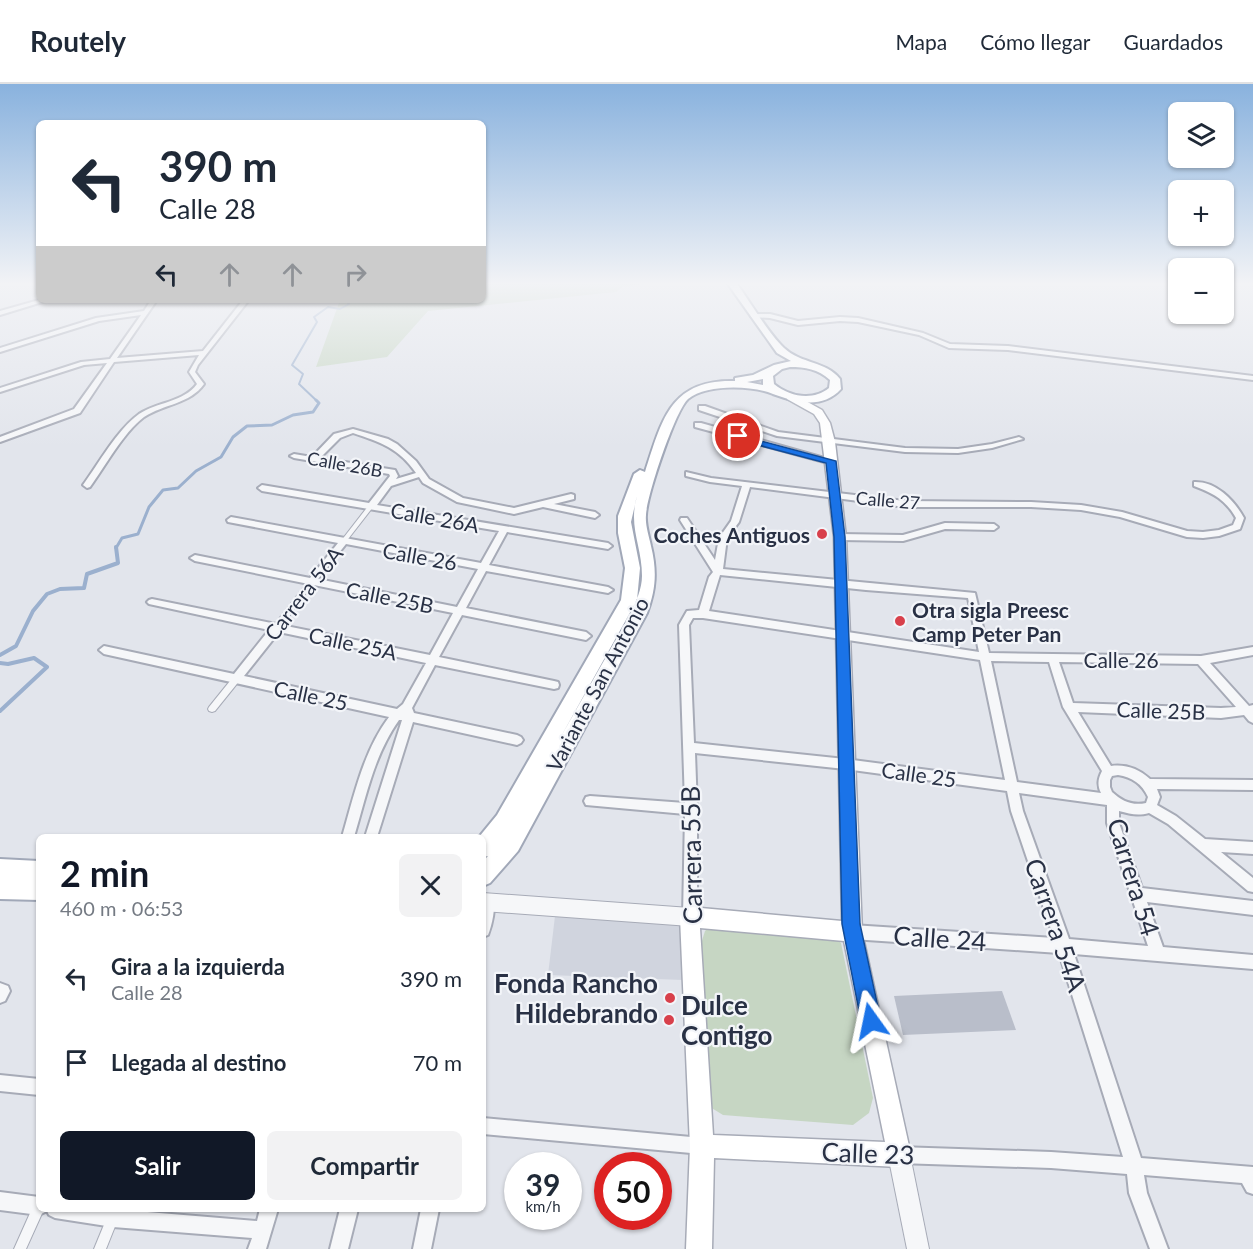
<!DOCTYPE html>
<html lang="es">
<head>
<meta charset="utf-8">
<style>
  :root { --surface:#fff; --page:#f2f2f3; --text:#1f2937; --muted:#747a83; --line:#e0e1e3; --accent:#111827 }
  body { margin:0; font-family:Lato,sans-serif; background:var(--page); color:var(--text); height:100vh; display:flex; flex-direction:column; font-size:22px; white-space:nowrap }
  * { box-sizing:border-box; margin:0 }
  p { font-size:20px; color:var(--muted) }
  .icon { flex:none; width:33px; height:33px; fill:none; stroke:currentColor; stroke-width:2; stroke-linecap:round; stroke-linejoin:round }
  .map { position:relative; flex:1; overflow:hidden }
  .drawer { position:absolute; left:36px; top:750px; width:450px; height:378px; display:flex; flex-direction:column; background:var(--surface); border-radius:9px; box-shadow:0 2px 4px #0004 }
  .drawer>* { flex:none }
  .top-card { position:absolute; left:36px; top:36px; width:450px; height:183px; border-radius:9px; box-shadow:0 2px 4px #0004; background:#fff; color:var(--text); overflow:hidden }
  .buttons { position:absolute; left:1168px; top:18px; display:grid; gap:12px }
  .buttons a { display:grid; place-items:center; width:66px; height:66px; border-radius:9px; background:var(--surface); box-shadow:0 2px 4px #0004; font-size:30px }
  .speed { position:absolute; left:504px; top:1068px; display:flex; gap:12px; font-size:30px; font-weight:700; text-align:center }
  .speed>* { display:grid; place-content:center; width:78px; height:78px; border-radius:50%; background:var(--surface); box-shadow:0 2px 4px #0004; line-height:1 }
  .speed small { font-size:15px; font-weight:400 }
  .speed .limit { border:9px solid #d22; background:#fff; color:#111 }
  .pin { position:absolute; display:grid; place-items:center; width:51px; height:51px; color:#fff; margin:-26px; border:3px solid #fff; border-radius:50%; box-shadow:0 2px 6px #0007 }
  .me { position:absolute; width:66px; margin:-33px; rotate:348deg; stroke-linejoin:round; filter:drop-shadow(0 0 4px #0008) }
  .turn { display:flex; align-items:center; gap:21px; height:126px; padding:0 24px; font-size:27px }
  .turn .icon { width:78px; height:78px; stroke-width:2.5 }
  .turn b { display:block; font-size:42px; line-height:51px }
  .lanes { display:flex; align-items:center; height:57px; padding:0 24px; background:#0003; justify-content:center; gap:30px; direction:ltr }
  .lanes .off { opacity:.35 }
  .round { display:grid; place-items:center; flex:none; width:63px; height:63px; border-radius:9px; background:var(--page) }
  .headline { display:flex; align-items:center; justify-content:space-between; height:102px; padding:0 24px }
  h1 { font-size:36px; font-weight:700; line-height:45px; color:var(--accent) }
  .primary-button { display:flex; gap:12px; margin-top:auto; padding:12px 24px }
  .primary-button a { flex:1; height:69px; border-radius:9px; background:var(--accent); color:#fff; font-size:24px; font-weight:700; line-height:69px; text-align:center }
  .primary-button a+a { background:var(--page); color:var(--text) }
  ul { padding:0; list-style:none }
  li { display:flex; align-items:center; gap:18px; height:84px; padding:0 24px }
  li div { flex:1 }
  li b { display:block; font-size:22px }
  li em { font-style:normal }
  header { display:flex; align-items:center; gap:36px; box-sizing:border-box; height:84px; padding:0 30px; background:var(--surface); border-bottom:2px solid var(--line) }
  header strong { font-size:28px }
  nav { display:flex; gap:33px; margin-inline-start:auto; font-size:21px }
  .map>svg:first-child { display:block }
  .built { fill:#d0d4de }
  .green { fill:#c6d6c3 }
  .lines { fill:none; stroke-linecap:round; stroke-linejoin:round }
  .stream-far2 { stroke:#9bb0ce; stroke-width:2 }
  .stream-far1 { stroke:#9bb0ce; stroke-width:3 }
  .stream { stroke:#9bb0ce; stroke-width:4 }
  .building { fill:#b9beca }
  .pedestrian-casing { stroke:#a7abb7; stroke-width:2 }
  .minor-casing { stroke:#a7abb7; stroke-width:4 }
  .tertiary-casing { stroke:#a7abb7; stroke-width:2 }
  .secondary-casing { stroke:#a7abb7; stroke-width:3 }
  .primary-casing { stroke:#a1a8b8; stroke-width:4 }
  .pedestrian { fill:#f6f7f9; fill-rule:evenodd }
  .minor { fill:#f6f7f9; fill-rule:evenodd }
  .tertiary { fill:#f6f7f9; fill-rule:evenodd }
  .secondary { fill:#fff; fill-rule:evenodd }
  .primary { fill:#fff; fill-rule:evenodd }
  .route { fill:#1a73e8; stroke:#114b97; stroke-width:1.5 }
  .poi-dot { fill:#d8404b; stroke:#f3f5f9; stroke-width:2 }
  .labels { text-anchor:middle; dominant-baseline:central; stroke-width:4.5; stroke-linejoin:round; paint-order:stroke }
  .far-street-label { font-size:18px; fill:#293145; stroke:#f3f5f9 }
  .street-label { font-size:21px; fill:#293145; stroke:#f3f5f9 }
  .poi-label { font-size:21px; font-weight:bold; fill:#293145; stroke:#f3f5f9; text-anchor:end }
  .near-street-label { font-size:26px; fill:#293145; stroke:#f3f5f9 }
  .near-poi-label { font-size:26px; font-weight:bold; fill:#293145; stroke:#f3f5f9; text-anchor:end }
</style>
</head>
<body>
<header>
<strong>Routely</strong>
<nav><a>Mapa</a><a>Cómo llegar</a><a>Guardados</a></nav>
</header>
<div class="map">
<svg width="1253" height="1165" viewBox="0 0 1253 1165">
  <rect width="100%" height="100%" fill="#e2e5ec"/>
  <polygon class="built" points="555,832 682,839 683,896 548,891"/>
  <g class="green">
    <polygon points="483,200 643,200 622,203 616,208 428,227 387,273 316,283 340,216 483,216"/>
    <polygon points="712,840 831,851 841,859 873,1014 869,1029 853,1041 723,1031 710,1023 701,860 705,847"/>
  </g>
  <g class="lines">
    <polyline class="stream-far2" points="318,318 299,300 303,290 292,281 317,238 314,233 328,223 340,225 349,220 346,216"/>
    <polyline class="stream-far1" points="116,464 122,454 138,450 149,423 163,406 178,404 196,387 221,373 233,353 247,342 272,341 293,331 313,328 319,319 316,316"/>
    <g class="stream">
      <polyline points="0,571 16,562 33,527 47,510 60,505 84,504 87,490 118,479 116,463"/>
      <polyline points="0,579 8,580 34,574 47,583 0,627"/>
    </g>
  </g>
  <polygon class="building" points="1002,907 1016,946 903,951 894,912"/>
  <g class="lines">
    <g class="pedestrian-casing">
      <g id="pedestrian">
        <polygon points="371,420 373,421 373,423 345,459 341,459 341,457 369,421"/>
        <polygon points="310,495 314,495 315,497 280,545 274,545 273,543 274,541"/>
        <polygon points="237,591 240,592 241,594 240,596 215,627 212,628 209,627 208,625 209,623 234,592"/>
        <polygon points="39,1116 39,1125 44,1125 26,1165 14,1165 35,1118"/>
        <polygon points="112,1129 116,1131 118,1135 106,1165 94,1165 108,1131"/>
      </g>
    </g>
    <g class="minor-casing">
      <g id="minor">
        <polygon points="39,216 49,216 0,231 0,227"/>
        <path d="M 151,216 L 157,216 L 117,274 L 203,267 L 243,216 L 249,216 L 198,281 L 195,288 L 204,300 C 190,320 164,320 144,333 C 123,349 106,381 90,403 L 87,404 L 83,401 C 99,379 117,346 139,330 C 157,318 184,318 197,300 L 189,288 L 199,271 L 114,278 L 80,329 L 0,358 L 0,353 L 74,325 L 107,279 L 84,281 L 0,308 L 0,304 L 81,278 L 110,275 L 141,231 L 99,237 L 0,268 L 0,264 L 96,234 L 144,227 Z"/>
        <polygon points="754,230 770,230 798,237 840,233 858,234 923,249 950,260 1008,262 1253,292 1253,296 1008,266 949,264 919,251 858,238 840,237 798,241 770,234 752,233 751,232"/>
        <polygon points="699,322 705,322 778,348 905,364 958,365 992,360 1019,353 1023,355 992,364 958,369 905,368 777,352 699,326"/>
        <polygon points="695,339 701,339 835,377 831,379 828,379 695,343"/>
        <path d="M 353,345 L 388,355 L 397,360 L 416,377 L 429,395 L 463,414 L 514,424 L 571,410 L 574,411 L 574,415 L 554,420 L 595,428 L 599,431 L 595,434 L 543,423 L 514,430 L 457,418 L 423,399 L 419,393 L 391,402 L 377,421 L 608,459 L 612,462 L 608,465 L 507,448 L 489,481 L 608,503 L 613,506 L 608,509 L 486,487 L 466,524 L 586,548 L 591,552 L 586,556 L 462,531 L 439,573 L 554,597 L 558,598 L 559,601 L 558,604 L 554,605 L 435,581 L 412,624 L 414,629 L 517,651 L 521,653 L 523,656 L 521,659 L 517,661 L 413,638 L 377,753 L 365,753 L 402,636 L 399,636 C 374,671 366,713 354,753 L 342,753 C 354,712 363,668 389,633 L 104,570 L 99,566 L 104,562 L 234,590 L 269,546 L 149,520 L 147,518 L 149,516 L 152,515 L 430,571 L 453,529 L 195,477 L 190,474 L 195,471 L 310,494 L 338,459 L 228,438 L 227,436 L 231,433 L 481,479 L 499,447 L 262,407 L 258,404 L 262,401 L 369,419 L 390,392 L 389,390 L 294,374 L 290,372 L 294,370 L 312,373 L 334,350 ZM 353,349 C 380,358 399,364 416,389 L 396,395 L 398,392 L 395,386 L 320,374 L 340,354 ZM 346,460 L 478,485 L 457,523 L 318,495 ZM 279,548 L 426,579 L 403,620 L 397,625 L 244,592 Z"/>
        <path d="M 686,388 L 711,394 L 905,417 L 1031,418 L 1081,421 L 1122,428 L 1187,447 L 1203,448 L 1219,446 L 1233,441 L 1236,434 C 1226,416 1213,409 1194,402 L 1194,398 C 1216,397 1234,416 1244,434 L 1240,445 L 1219,452 L 1203,454 L 1187,453 L 1120,433 L 1081,426 L 1031,423 L 905,423 L 750,403 L 739,438 L 727,454 L 723,485 L 975,509 L 989,569 L 1201,572 L 1253,563 L 1253,571 L 1210,579 L 1249,622 L 1253,621 L 1253,639 L 1249,637 L 1244,631 L 1221,634 L 1078,628 L 1111,682 C 1126,680 1139,685 1150,695 L 1253,696 L 1253,706 L 1157,705 L 1160,713 L 1157,721 L 1176,732 L 1205,755 L 1253,758 L 1253,770 L 1221,768 L 1253,794 L 1253,808 L 1248,807 L 1168,740 L 1149,729 C 1138,732 1130,730 1119,727 L 1119,739 L 1142,804 L 1253,817 L 1253,831 L 1147,818 L 1163,863 L 1253,871 L 1253,885 L 1074,870 L 1141,1074 L 1253,1083 L 1253,1110 L 1247,1108 L 1242,1099 L 1144,1091 L 1147,1109 L 1168,1165 L 1150,1165 L 1129,1109 L 1127,1090 L 1051,1084 L 899,1079 L 893,1077 L 891,1071 L 893,1065 L 899,1063 L 1051,1068 L 1123,1073 L 1059,869 L 852,855 L 847,853 L 845,848 L 847,843 L 852,841 L 1054,854 L 1011,727 L 1007,707 L 845,685 L 695,669 L 697,725 L 697,833 L 695,838 L 690,840 L 685,838 L 683,833 L 685,730 L 586,721 L 584,717 L 586,713 L 590,712 L 685,719 L 679,541 L 687,527 L 699,526 L 709,493 L 713,488 L 680,436 L 681,434 L 687,434 L 715,476 L 719,454 L 731,437 L 742,402 L 710,398 L 686,392 ZM 720,491 L 866,506 L 968,514 L 979,568 L 709,527 ZM 693,534 L 703,534 L 980,576 L 1005,696 L 845,675 L 694,659 L 689,541 ZM 991,577 L 1049,578 L 1063,623 L 1102,687 C 1098,695 1097,701 1101,709 L 1017,698 ZM 1059,578 L 1198,580 L 1236,623 L 1221,624 L 1073,619 ZM 1118,691 C 1132,693 1142,700 1148,713 L 1146,719 C 1132,722 1122,717 1112,708 L 1110,703 L 1110,696 L 1112,692 ZM 1019,709 L 1107,721 L 1107,739 L 1148,862 L 1069,855 L 1023,727 Z"/>
        <polygon points="945,439 994,440 998,443 994,446 945,445 903,457 840,456 836,453 840,450 903,451"/>
        <path d="M 488,811 L 493,813 C 496,823 492,841 488,851 L 483,853 L 483,814 Z"/>
        <polygon points="0,899 8,902 10,907 5,917 0,919"/>
        <polygon points="0,991 39,995 39,1011 0,1007"/>
        <polygon points="483,1034 702,1054 708,1056 710,1062 708,1068 702,1070 483,1050"/>
        <polygon points="0,1108 39,1113 39,1125 111,1125 257,1137 260,1125 278,1125 266,1165 248,1165 252,1154 113,1143 55,1134 49,1131 46,1125 45,1128 39,1131 0,1126"/>
        <polygon points="340,1125 358,1125 348,1165 330,1165"/>
        <polygon points="421,1125 439,1125 431,1165 413,1165"/>
      </g>
    </g>
    <g class="tertiary-casing">
      <g id="tertiary">
        <polygon points="483,809 690,824 696,827 699,833 696,839 690,842 483,827"/>
        <polygon points="899,1060 907,1063 910,1071 929,1165 907,1165 888,1071 891,1063"/>
      </g>
    </g>
    <g class="secondary-casing">
      <path id="secondary" d="M 787,311 L 795,311 L 822,326 L 830,339 L 835,358 L 846,453 L 862,848 L 911,1071 L 907,1079 L 899,1083 L 714,1074 L 712,1165 L 686,1165 L 690,1062 L 680,833 L 683,826 L 690,823 L 842,837 L 834,453 L 820,339 L 814,330 L 787,315 ZM 700,844 L 844,857 L 885,1058 L 713,1051 Z"/>
    </g>
    <g class="primary-casing">
      <g id="primary">
        <path d="M 728,200 L 737,200 C 751,219 768,249 784,264 C 801,280 826,277 840,295 L 841,305 C 822,326 795,318 773,310 C 752,301 706,300 688,315 C 675,327 647,411 646,431 C 645,441 649,452 651,462 C 657,487 656,505 647,529 L 518,767 L 490,799 L 483,802 L 483,777 L 488,772 L 483,773 L 483,753 L 479,753 L 497,731 L 621,516 L 625,484 L 618,449 L 618,432 L 634,390 L 640,386 L 645,388 C 662,336 670,295 735,297 L 735,294 L 753,291 L 774,281 L 791,277 L 777,269 ZM 790,283 C 805,283 818,285 830,296 L 829,304 C 813,317 790,313 774,300 L 773,292 L 782,285 ZM 763,295 L 763,301 L 747,298 ZM 637,412 C 628,443 642,462 642,492 C 642,505 636,517 631,529 L 559,656 L 637,516 L 640,484 L 631,438 Z"/>
        <polygon points="0,775 39,777 39,816 0,815"/>
      </g>
    </g>
    <use href="#pedestrian" class="pedestrian"/>
    <use href="#minor" class="minor"/>
    <use href="#tertiary" class="tertiary"/>
    <use href="#secondary" class="secondary"/>
    <use href="#primary" class="primary"/>
  </g>
  <linearGradient id="sky" x2="0" y2="1"><stop stop-color="#89b2de"/><stop offset="0.55" stop-color="#f2f3f6"/><stop offset="1" stop-color="#f2f3f6" stop-opacity="0"/></linearGradient>
  <rect width="1253" height="363" fill="url(#sky)"/>
  <polygon class="route" points="735,350 836,377 845,453 860,840 881,937 878,944 871,947 864,944 861,937 842,840 834,453 826,379 735,355"/>
  <g class="poi-dot">
    <circle cx="822" cy="450" r="6"/>
    <circle cx="900" cy="537" r="6"/>
    <circle cx="670" cy="914" r="6"/>
    <circle cx="669" cy="936" r="6"/>
  </g>
  <g class="labels">
    <g class="far-street-label">
      <text transform="translate(345 380) rotate(10)">Calle 26B</text>
      <text transform="translate(888 416) rotate(5)">Calle 27</text>
    </g>
    <g class="street-label">
      <text transform="translate(435 433) rotate(10)">Calle 26A</text>
      <text transform="translate(420 472) rotate(10)">Calle 26</text>
      <text transform="translate(303 509) rotate(-52)">Carrera 56A</text>
      <text transform="translate(390 513) rotate(11)">Calle 25B</text>
      <text transform="translate(353 559) rotate(12)">Calle 25A</text>
      <text x="1121" y="575">Calle 26</text>
      <text transform="translate(597 600) rotate(-62)">Variante San Antonio</text>
      <text transform="translate(311 611) rotate(12)">Calle 25</text>
      <text transform="translate(1161 626) rotate(2)">Calle 25B</text>
      <text transform="translate(919 690) rotate(8)">Calle 25</text>
    </g>
    <g class="poi-label">
      <text x="810" y="450">Coches Antiguos</text>
      <text x="912" y="525" text-anchor="start">Otra sigla Preesc<tspan x="912" dy="24">Camp Peter Pan</tspan></text>
    </g>
    <g class="near-street-label">
      <text transform="translate(691 771) rotate(-91)">Carrera 55B</text>
      <text transform="translate(1134 793) rotate(73)">Carrera 54</text>
      <text transform="translate(1056 841) rotate(71)">Carrera 54A</text>
      <text transform="translate(940 854) rotate(4)">Calle 24</text>
      <text transform="translate(868 1069) rotate(2)">Calle 23</text>
    </g>
    <g class="near-poi-label">
      <text x="658" y="899">Fonda Rancho<tspan x="658" dy="30">Hildebrando</tspan></text>
      <text x="681" y="921" text-anchor="start">Dulce<tspan x="681" dy="30">Contigo</tspan></text>
    </g>
  </g>
</svg>
<div class="buttons">
<a><svg class="icon" aria-label="layers" viewBox="0 0 24 24"><path d="M12 4l9 5-9 5-9-5zM3 14l9 5 9-5"/></svg></a>
<a>+</a>
<a>−</a>
</div>
<div class="speed"><div>39<small>km/h</small></div><div class="limit">50</div></div>
<div class="pin" style="left:738px;top:352px;background:#d93025"><svg class="icon" aria-label="arrive" viewBox="0 0 24 24"><path d="M6 21V4h12l-3 4 3 4H6"/></svg></div>
<svg class="me" style="left:871px;top:937px" viewBox="-20 -20 40 40"><path d="M0-17L14 15 0 8-14 15z" fill="#1a73e8" stroke="#fff" stroke-width="4"/></svg>
<div class="top-card">
<div class="turn"><svg class="icon" aria-label="left" viewBox="0 0 24 24"><path d="M17 20v-9H6M10 6l-5 5 5 5"/></svg><div><b>390 m</b>Calle 28</div></div>
<div class="lanes"><svg class="icon" aria-label="left" viewBox="0 0 24 24"><path d="M17 20v-9H6M10 6l-5 5 5 5"/></svg><svg class="icon off" aria-label="ahead" viewBox="0 0 24 24"><path d="M12 20V5M6 11l6-6 6 6"/></svg><svg class="icon off" aria-label="ahead" viewBox="0 0 24 24"><path d="M12 20V5M6 11l6-6 6 6"/></svg><svg class="icon off" aria-label="right" viewBox="0 0 24 24"><path d="M7 20v-9h11M14 6l5 5-5 5"/></svg></div>
</div>
<section class="drawer">
<div class="headline"><div><h1>2 min</h1><p>460 m · 06:53</p></div><a class="round"><svg class="icon" aria-label="close" viewBox="0 0 24 24"><path d="M6 6l12 12M18 6L6 18"/></svg></a></div>
<ul>
<li><svg class="icon" aria-label="left" viewBox="0 0 24 24"><path d="M17 20v-9H6M10 6l-5 5 5 5"/></svg><div><b>Gira a la izquierda</b><p>Calle 28</p></div><em>390 m</em></li>
<li><svg class="icon" aria-label="arrive" viewBox="0 0 24 24"><path d="M6 21V4h12l-3 4 3 4H6"/></svg><div><b>Llegada al destino</b></div><em>70 m</em></li>
</ul>
<div class="primary-button"><a>Salir</a><a>Compartir</a></div>
</section>
</div>
</body>
</html>
